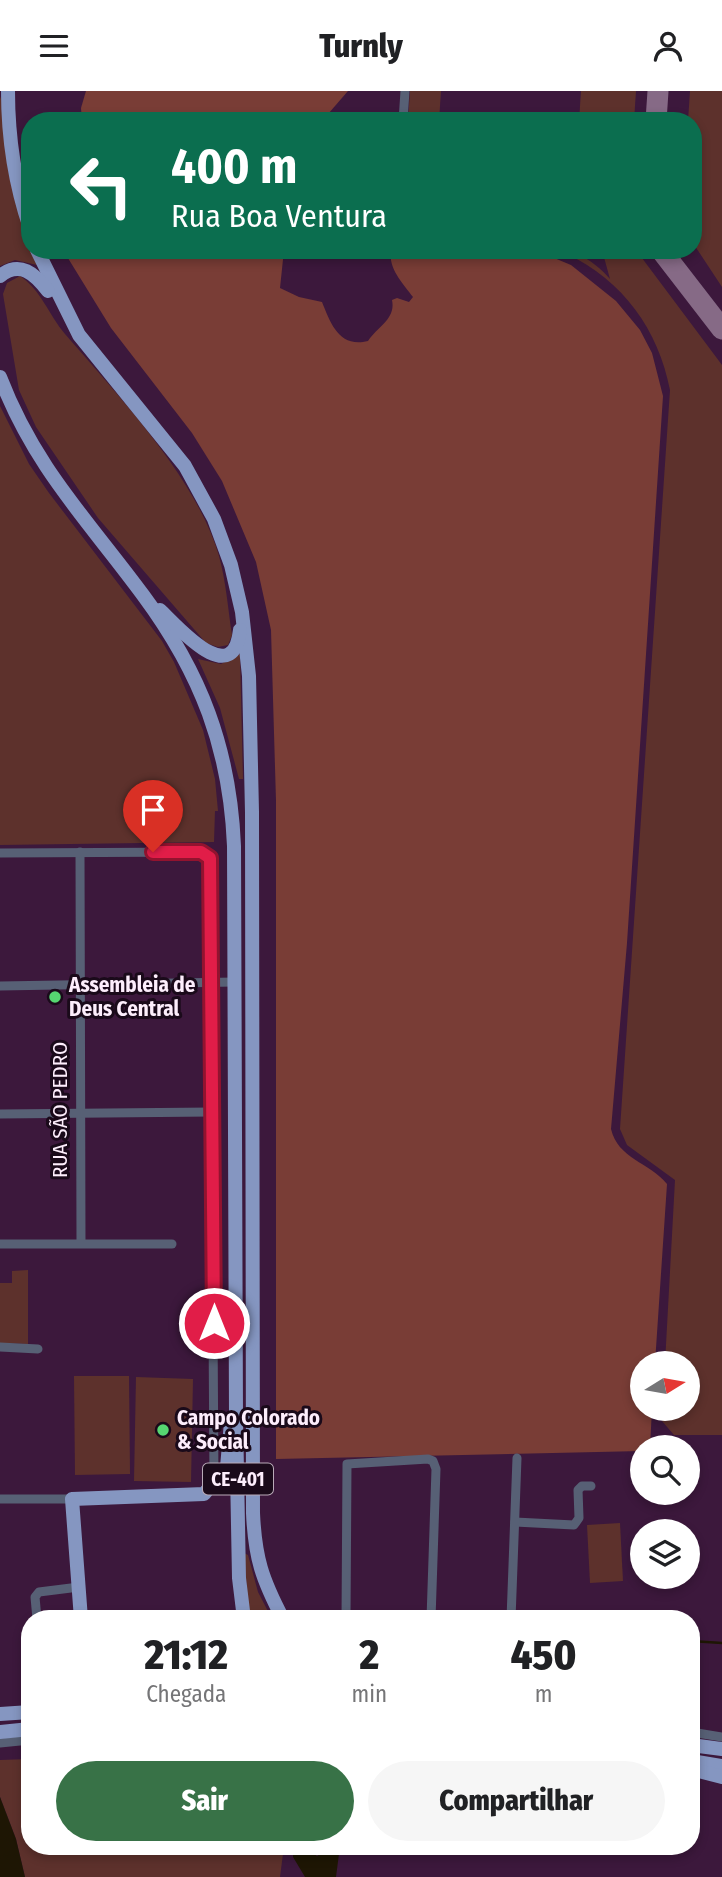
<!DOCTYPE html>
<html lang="pt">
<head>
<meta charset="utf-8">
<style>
  :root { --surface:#fff; --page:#f6f6f6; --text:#202124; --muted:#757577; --accent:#387247 }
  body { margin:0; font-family:"Fira Sans Condensed",sans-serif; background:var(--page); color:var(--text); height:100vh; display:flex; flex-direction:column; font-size:26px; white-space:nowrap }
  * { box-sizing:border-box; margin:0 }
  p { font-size:23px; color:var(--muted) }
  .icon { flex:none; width:38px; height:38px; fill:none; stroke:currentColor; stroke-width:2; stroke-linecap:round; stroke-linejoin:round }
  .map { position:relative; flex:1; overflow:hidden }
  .details { position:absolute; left:21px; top:1519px; width:679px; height:245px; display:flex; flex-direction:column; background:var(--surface); border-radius:28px; box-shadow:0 4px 10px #0003 }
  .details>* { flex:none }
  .guide { position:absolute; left:21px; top:21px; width:681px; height:147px; border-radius:28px; box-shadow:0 4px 10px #0003; background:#0b6e4f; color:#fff; overflow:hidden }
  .needle { width:46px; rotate:79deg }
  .buttons { position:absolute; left:630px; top:1260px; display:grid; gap:14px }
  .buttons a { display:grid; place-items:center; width:70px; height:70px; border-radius:50%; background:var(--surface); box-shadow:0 4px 10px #0003; font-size:35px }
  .pin { position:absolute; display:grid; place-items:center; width:60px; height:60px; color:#fff; margin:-72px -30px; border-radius:50% 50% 50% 0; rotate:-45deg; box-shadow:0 0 7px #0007 }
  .pin .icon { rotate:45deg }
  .me { position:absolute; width:77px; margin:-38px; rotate:0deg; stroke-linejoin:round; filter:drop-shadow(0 0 5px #0008) }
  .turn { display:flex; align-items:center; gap:24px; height:147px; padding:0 35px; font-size:32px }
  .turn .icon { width:91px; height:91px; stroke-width:2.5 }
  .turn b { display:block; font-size:49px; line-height:60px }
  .eta { display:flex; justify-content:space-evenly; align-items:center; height:119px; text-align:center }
  .eta b { font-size:42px; font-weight:800; line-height:49px }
  .button { display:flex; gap:14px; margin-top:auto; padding:14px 35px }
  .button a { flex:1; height:80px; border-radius:42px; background:var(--accent); color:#fff; font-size:28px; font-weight:800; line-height:80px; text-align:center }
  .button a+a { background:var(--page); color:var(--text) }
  header { display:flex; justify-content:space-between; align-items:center; height:91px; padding:0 35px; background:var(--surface); font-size:32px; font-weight:800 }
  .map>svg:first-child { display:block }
  .green { fill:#5d312c }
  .forest { fill:#793d36 }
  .water { fill:#1e1604 }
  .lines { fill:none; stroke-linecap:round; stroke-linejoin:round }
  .stream { stroke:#1e1604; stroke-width:2.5 }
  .taxiway { stroke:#866a86; stroke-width:21 }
  .street { stroke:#576075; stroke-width:9 }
  .primary { stroke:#8596c1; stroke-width:14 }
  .route-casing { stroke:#92132f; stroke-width:18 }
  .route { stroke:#e11d48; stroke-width:12 }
  .poi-dot { fill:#56d671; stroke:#1a0a1a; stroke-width:2.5 }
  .labels { text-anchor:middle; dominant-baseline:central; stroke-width:6; stroke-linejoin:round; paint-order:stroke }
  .shield { fill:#1a0a1a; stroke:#b9aab8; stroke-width:2 }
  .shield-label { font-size:19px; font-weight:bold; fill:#fdeefc }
  .poi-label { font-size:21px; font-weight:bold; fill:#fdeefc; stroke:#1a0a1a; text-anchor:start }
  .street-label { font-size:21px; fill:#fdeefc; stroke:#1a0a1a }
</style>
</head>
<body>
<header><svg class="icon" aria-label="menu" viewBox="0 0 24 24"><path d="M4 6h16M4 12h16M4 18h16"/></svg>Turnly<svg class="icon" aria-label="person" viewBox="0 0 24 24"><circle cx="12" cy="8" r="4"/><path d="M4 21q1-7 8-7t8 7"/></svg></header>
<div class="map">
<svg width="722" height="1786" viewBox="0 0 722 1786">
  <rect width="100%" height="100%" fill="#3c183c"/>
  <g class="green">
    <path d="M 3,0 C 2,69 13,112 37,174 L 15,169 L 0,175 L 0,8 Z"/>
    <polygon points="410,0 441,0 439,30 408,30"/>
    <polygon points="581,0 636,0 634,30 579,30"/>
    <polygon points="690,0 722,0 722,196 693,152 693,30 688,30"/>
    <path d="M 558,159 C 578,159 597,173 610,188 L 602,159 L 636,159 L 722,274 L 722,1344 L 674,1344 L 662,1330 L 663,1318 L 688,1318 L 688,1272 L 665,1272 L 675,1089 L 627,1054 L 620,1038 L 670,299 C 658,236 619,184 558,159 Z"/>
    <path d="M 20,185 C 41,199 49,224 65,243 C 117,303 197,388 219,465 C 226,490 228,518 232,544 L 228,554 L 218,556 L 206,552 L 98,427 L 36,336 L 19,299 L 3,203 L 7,192 Z"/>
    <polygon points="0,315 29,373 49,402 162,550 174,571 203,639 215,688 218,720 215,720 214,751 0,754"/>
    <polygon points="240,563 243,688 239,688 220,617 198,568 221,573"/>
    <polygon points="28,1179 28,1253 0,1252 0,1192 12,1192 12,1180"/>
    <polygon points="74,1285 129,1285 130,1383 75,1384"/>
    <polygon points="136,1286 193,1288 191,1391 134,1390"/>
    <polygon points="620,1432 623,1490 590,1492 587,1434"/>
    <polygon points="244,1462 248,1464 258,1501 272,1528 249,1528"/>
    <polygon points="30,1668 30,1755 284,1755 280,1786 25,1786 16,1748 0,1706 0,1669"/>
  </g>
  <g class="forest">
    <polygon points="86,0 348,0 322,30 82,30 81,17"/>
    <path d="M 63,159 L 284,159 L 280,197 L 299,206 L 322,211 C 331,233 339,257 368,250 C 378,235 396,228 392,209 L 397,207 L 409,211 L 413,206 C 403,192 388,178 391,159 L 535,159 L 571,174 L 616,210 L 640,239 L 652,262 L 663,305 L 627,852 L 611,1038 C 618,1068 649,1071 667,1093 L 655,1272 L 642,1272 L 642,1318 L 652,1318 L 650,1356 L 642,1356 L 642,1360 L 276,1368 L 276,710 L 271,539 L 256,471 L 222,390 L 192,342 L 111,237 Z"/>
  </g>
  <g class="water">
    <polygon points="0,1706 16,1748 25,1786 0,1786"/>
    <polygon points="293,1755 313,1755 311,1761 317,1765 322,1762 319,1755 340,1755 336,1786 305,1786 293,1766"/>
  </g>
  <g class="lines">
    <polyline class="stream" points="691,1550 722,1552"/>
    <g class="taxiway">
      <polyline points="656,30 658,0"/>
      <polyline points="661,159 722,238"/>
    </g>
    <g class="street">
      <polyline points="403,30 405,0"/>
      <polyline points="80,761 81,1152"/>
      <polyline points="0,762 201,761 210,767 214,1389"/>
      <polyline points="0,895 235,891"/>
      <polyline points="0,1023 212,1021"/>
      <polyline points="0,1153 172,1153"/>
      <polyline points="0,1256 38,1258"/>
      <polyline points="0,1408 72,1408"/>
      <polyline points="515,1431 574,1434 579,1427 578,1399 582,1395 591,1395"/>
      <polyline points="37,1528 35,1506 39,1501 79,1496"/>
      <polyline points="346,1528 347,1373 428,1368 433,1370 436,1378 431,1528"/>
      <polyline points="511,1528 517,1367"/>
      <polyline points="691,1641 722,1646"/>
      <polyline points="0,1652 30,1649"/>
    </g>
    <g class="primary">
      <path d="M 8,0 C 8,47 15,93 30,137"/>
      <path d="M 37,159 L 79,244 L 185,375 L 214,428 L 231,474 L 242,521 L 249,585 L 252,721 L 253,1422 C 255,1467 262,1488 283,1528"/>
      <path d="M 0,185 C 20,169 35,183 48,200"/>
      <path d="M 0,286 C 35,377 87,428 143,504 C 201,582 230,658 234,755 L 236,1327 L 239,1487 L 244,1528"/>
      <path d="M 160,519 C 178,536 233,600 240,539"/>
      <polyline points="81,1528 72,1408 204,1403 227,1376 231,1331"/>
      <polyline points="0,1623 30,1621"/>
      <polyline points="0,1641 30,1638"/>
      <polyline points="691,1654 722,1658"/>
      <polyline points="691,1670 722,1675"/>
      <polyline points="691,1678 722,1686"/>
    </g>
  </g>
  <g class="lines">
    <g class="route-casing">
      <polyline id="route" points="153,761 201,761 210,767 214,1232"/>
    </g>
    <use href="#route" class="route"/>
  </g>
  <g class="poi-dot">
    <circle cx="55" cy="906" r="7"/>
    <circle cx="163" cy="1339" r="7"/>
  </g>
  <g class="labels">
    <rect class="shield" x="203" y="1372.5" width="70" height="31" rx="5"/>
    <g class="shield-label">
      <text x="238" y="1388">CE-401</text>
    </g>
    <g class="poi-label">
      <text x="69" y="894">Assembleia de<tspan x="69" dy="24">Deus Central</tspan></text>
      <text x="177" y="1327">Campo Colorado<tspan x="177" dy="24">&amp; Social</tspan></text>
    </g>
    <g class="street-label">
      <text transform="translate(60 1019) rotate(-90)">RUA SÃO PEDRO</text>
    </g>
  </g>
</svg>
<div class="buttons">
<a><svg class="needle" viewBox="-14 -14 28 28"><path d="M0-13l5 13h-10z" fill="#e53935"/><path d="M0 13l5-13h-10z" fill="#757577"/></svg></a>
<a><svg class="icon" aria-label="search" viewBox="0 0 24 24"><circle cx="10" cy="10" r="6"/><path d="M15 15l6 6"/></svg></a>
<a><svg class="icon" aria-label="layers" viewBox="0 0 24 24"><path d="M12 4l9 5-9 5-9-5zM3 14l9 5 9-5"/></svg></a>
</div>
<div class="pin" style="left:153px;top:761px;background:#d93025"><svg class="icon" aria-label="arrive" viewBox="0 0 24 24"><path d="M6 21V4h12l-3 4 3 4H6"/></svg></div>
<svg class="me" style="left:214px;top:1232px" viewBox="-20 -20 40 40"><circle r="17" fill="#e11d48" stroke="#fff" stroke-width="3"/><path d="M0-11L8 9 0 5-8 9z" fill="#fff"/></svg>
<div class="guide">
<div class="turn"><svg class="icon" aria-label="left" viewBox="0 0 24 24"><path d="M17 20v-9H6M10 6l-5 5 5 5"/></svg><div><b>400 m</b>Rua Boa Ventura</div></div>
</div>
<section class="details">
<div class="eta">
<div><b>21:12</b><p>Chegada</p></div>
<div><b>2</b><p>min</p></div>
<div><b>450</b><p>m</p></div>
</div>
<div class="button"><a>Sair</a><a>Compartilhar</a></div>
</section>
</div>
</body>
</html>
